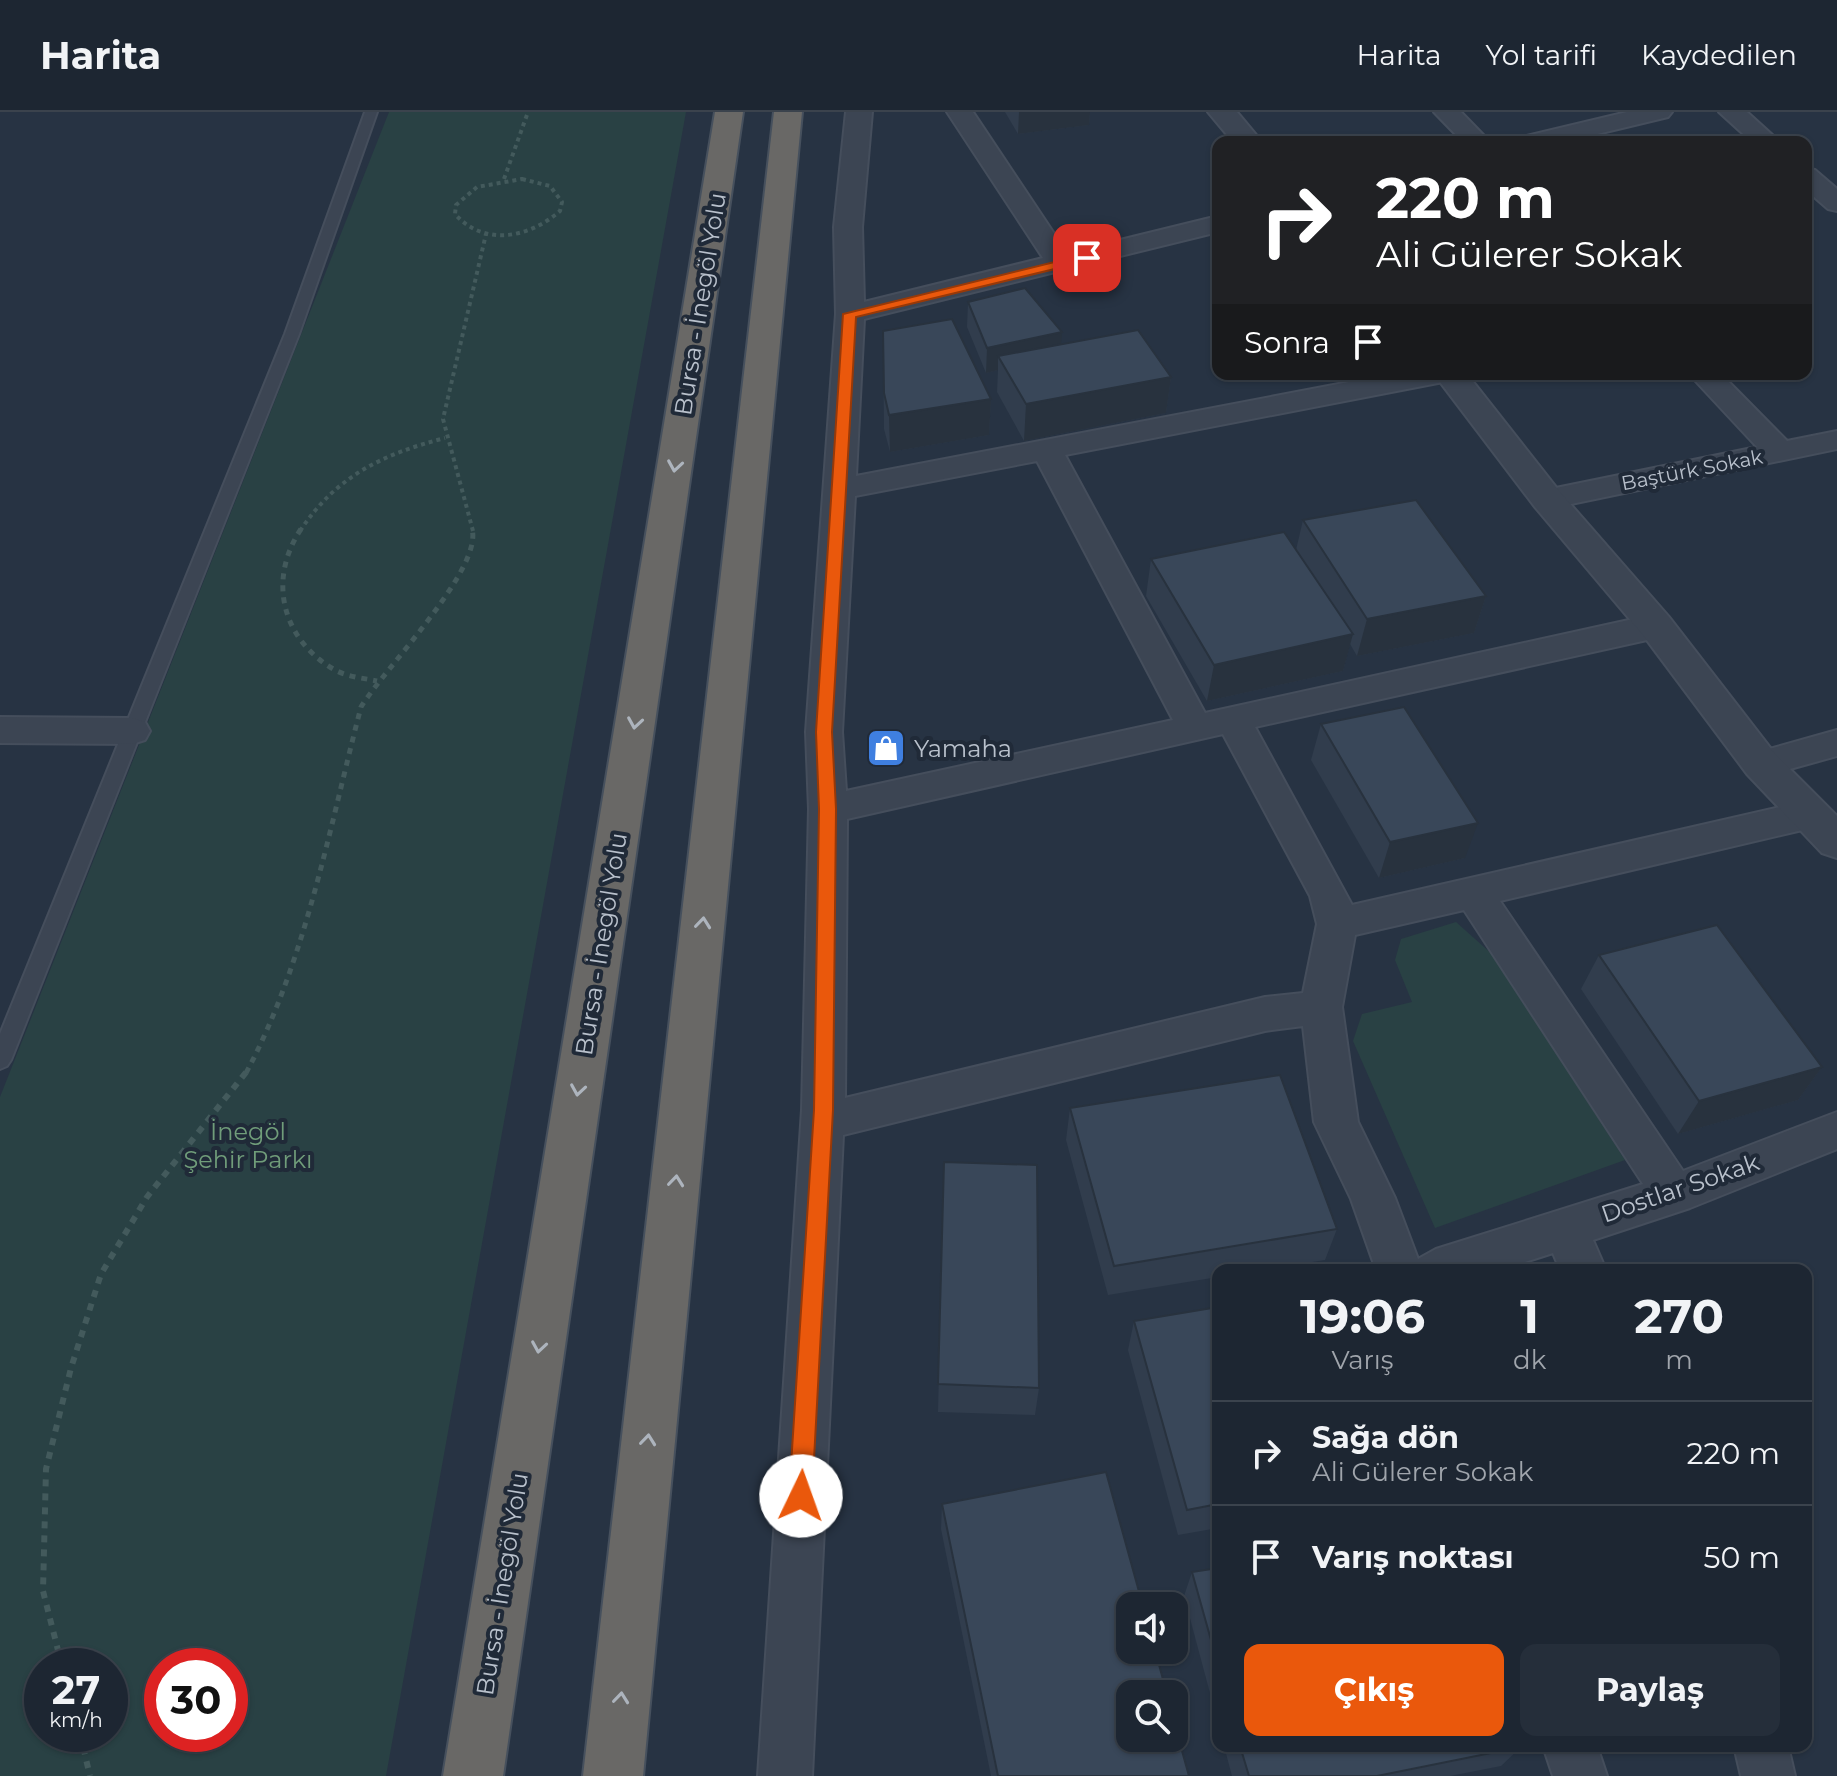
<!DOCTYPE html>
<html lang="tr">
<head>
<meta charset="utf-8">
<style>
  :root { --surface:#1d2632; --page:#252e3a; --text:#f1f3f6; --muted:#a0a5ac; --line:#3b434d; --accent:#ea580c }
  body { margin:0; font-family:Montserrat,sans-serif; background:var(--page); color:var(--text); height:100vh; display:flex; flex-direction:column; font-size:30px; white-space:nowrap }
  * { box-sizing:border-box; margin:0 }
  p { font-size:26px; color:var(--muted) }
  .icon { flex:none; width:44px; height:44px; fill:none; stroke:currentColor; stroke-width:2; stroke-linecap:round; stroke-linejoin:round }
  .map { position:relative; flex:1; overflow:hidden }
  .panel { position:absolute; left:1212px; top:1152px; width:600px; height:488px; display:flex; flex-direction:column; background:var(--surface); border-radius:16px; box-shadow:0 2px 6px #0004,0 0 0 2px var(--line) }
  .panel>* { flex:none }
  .top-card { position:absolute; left:1212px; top:24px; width:600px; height:244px; border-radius:16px; box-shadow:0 2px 6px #0004,0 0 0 2px var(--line); background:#202124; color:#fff; overflow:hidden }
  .controls { position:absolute; left:1116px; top:1480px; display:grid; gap:16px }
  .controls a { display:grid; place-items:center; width:72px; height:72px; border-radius:16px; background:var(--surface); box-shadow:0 2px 6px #0004,0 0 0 2px var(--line); font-size:40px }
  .speed { position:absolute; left:24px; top:1536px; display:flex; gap:16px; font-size:40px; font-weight:700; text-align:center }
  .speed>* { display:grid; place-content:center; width:104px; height:104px; border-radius:50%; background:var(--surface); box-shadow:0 2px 6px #0004,0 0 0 2px var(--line); line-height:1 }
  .speed small { font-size:20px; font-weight:400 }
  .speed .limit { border:12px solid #d22; background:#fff; color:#111 }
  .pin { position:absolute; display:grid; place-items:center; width:68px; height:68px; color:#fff; margin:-34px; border-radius:16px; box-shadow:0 4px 12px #0006 }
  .me { position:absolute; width:88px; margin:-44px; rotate:3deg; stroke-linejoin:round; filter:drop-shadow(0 0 6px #0008) }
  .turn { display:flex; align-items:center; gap:28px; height:168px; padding:0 32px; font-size:36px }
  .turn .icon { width:104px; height:104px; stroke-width:2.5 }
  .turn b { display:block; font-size:56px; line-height:68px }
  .then { display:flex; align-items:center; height:76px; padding:0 32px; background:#0003; gap:16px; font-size:30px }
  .eta { display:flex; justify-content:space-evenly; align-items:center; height:136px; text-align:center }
  .eta b { font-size:48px; font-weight:700; line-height:56px }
  .cta { display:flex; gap:16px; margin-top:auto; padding:16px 32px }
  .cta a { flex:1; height:92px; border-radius:16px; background:var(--accent); color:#fff; font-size:32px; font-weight:700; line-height:92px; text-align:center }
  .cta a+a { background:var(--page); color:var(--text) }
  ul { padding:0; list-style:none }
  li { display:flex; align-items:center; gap:24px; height:104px; padding:0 32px; border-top:2px solid var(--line) }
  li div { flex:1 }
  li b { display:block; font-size:30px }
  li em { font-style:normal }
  header { display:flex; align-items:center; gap:48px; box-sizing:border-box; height:112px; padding:0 40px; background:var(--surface); border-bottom:2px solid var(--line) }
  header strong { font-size:38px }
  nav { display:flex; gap:44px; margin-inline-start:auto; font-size:28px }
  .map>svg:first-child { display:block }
  .green { fill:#294144; fill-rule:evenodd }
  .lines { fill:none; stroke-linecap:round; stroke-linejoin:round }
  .service-casing { stroke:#454e5c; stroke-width:4 }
  .minor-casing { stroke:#454e5c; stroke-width:4 }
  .tertiary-casing { stroke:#454e5c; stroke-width:4 }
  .trunk-casing { stroke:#46505d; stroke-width:4 }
  .path-far2 { stroke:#435a5c; stroke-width:4; stroke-dasharray:4 4; stroke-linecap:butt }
  .path-far1 { stroke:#435a5c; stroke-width:5; stroke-dasharray:6 6; stroke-linecap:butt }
  .path { stroke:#435a5c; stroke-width:6; stroke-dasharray:7 7; stroke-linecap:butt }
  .service { fill:#3c4553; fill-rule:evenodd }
  .minor { fill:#3c4553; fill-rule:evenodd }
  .tertiary { fill:#3c4553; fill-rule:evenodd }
  .trunk { fill:#696866; fill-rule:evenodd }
  .wall { fill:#313d4d }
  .shaded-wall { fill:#28323e }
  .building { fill:#394759; stroke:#28323e; stroke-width:2 }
  .oneway { stroke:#adb4bd }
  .route { fill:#ea580c; stroke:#983908; stroke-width:2 }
  .labels { text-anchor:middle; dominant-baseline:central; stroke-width:8; stroke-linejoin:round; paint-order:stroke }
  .far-street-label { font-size:20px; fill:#b9c1cc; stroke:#202a38 }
  .street-label { font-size:24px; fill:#b9c1cc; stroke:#202a38 }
  .poi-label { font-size:24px; fill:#b9c1cc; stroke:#202a38; text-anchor:start }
  .park-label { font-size:24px; fill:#709d7a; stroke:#202a38 }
</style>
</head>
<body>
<header>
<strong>Harita</strong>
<nav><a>Harita</a><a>Yol tarifi</a><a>Kaydedilen</a></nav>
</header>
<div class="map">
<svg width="1837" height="1664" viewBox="0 0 1837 1664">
  <rect width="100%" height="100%" fill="#273343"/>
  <g class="green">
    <path d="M 389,0 L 686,0 L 386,1664 L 0,1664 L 0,985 ZM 42,1554 L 110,1554 L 110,1622 L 42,1622 ZM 162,1554 L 230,1554 L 230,1622 L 162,1622 Z"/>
    <polygon points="1456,810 1493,843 1625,1048 1435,1116 1353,929 1362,902 1412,890 1395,848 1401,827"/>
  </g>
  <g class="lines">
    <g class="service-casing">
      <polygon id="service" points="365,0 377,0 299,222 11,948 7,954 0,957 0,922 285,222"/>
    </g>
    <g class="minor-casing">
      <g id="minor">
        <path d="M 846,0 L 872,0 L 862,115 L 864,190 L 1043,146 L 947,0 L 973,0 L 1067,141 L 1218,104 L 1218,120 L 864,207 L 856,364 L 1391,262 L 1453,262 L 1449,268 L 1438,271 L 1065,343 L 1205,601 L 1656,502 L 1668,506 L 1673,514 L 1668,522 L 1656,526 L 1255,615 L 1352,793 L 1811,688 L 1824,692 L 1830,702 L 1824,712 L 1811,716 L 1500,789 L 1683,1059 L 1837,1000 L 1837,1037 L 1690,1096 L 1593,1128 L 1606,1158 L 1560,1158 L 1553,1141 L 1500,1158 L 1376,1158 L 1351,1087 L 1314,1010 L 1303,914 L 1265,919 L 843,1023 L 812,1664 L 758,1664 L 802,998 L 809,697 L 806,620 L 836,202 L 834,115 ZM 1037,349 L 1173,608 L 846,679 L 842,620 L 855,384 ZM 1223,622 L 1310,784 L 1317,812 L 1303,881 L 1265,885 L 845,986 L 847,707 ZM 1464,798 L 1643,1072 L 1436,1137 L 1418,1147 L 1395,1086 L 1358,1010 L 1342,895 L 1355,823 Z"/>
        <polygon points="1434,0 1461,0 1490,30 1463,30"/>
        <polygon points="1627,0 1672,0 1668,5 1564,30 1518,30 1522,25"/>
        <polygon points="1719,0 1747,0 1780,30 1752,30"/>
        <polygon points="1806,56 1815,58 1837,77 1837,99 1828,97 1806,78"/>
        <polygon points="1689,262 1721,262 1787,329 1837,319 1837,337 1547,397 1536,394 1531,387 1536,380 1757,335"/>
        <polygon points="0,605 132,606 145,610 150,619 145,628 132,632 0,631"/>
        <polygon points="1837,618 1837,644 1761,665 1748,661 1743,652 1748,643"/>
        <polygon points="1543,1634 1597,1634 1607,1664 1553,1664"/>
        <polygon points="1734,1634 1788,1634 1795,1664 1741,1664"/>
      </g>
    </g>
    <g class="tertiary-casing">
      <g id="tertiary">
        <polygon points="1208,0 1237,0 1262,30 1233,30"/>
        <polygon points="1434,262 1467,262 1559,379 1669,505 1775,642 1837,704 1837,746 1822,741 1747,662 1643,523 1535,395"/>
      </g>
    </g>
    <g class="trunk-casing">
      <g id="trunk">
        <polygon points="715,0 743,0 503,1664 443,1664"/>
        <polygon points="774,0 802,0 643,1664 583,1664"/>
      </g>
    </g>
    <g class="path-far2">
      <polyline points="504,67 528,0"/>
      <path d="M 522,67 L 550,74 L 562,90 L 560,99 C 529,126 484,135 455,102 L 456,93 L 477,75 Z"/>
      <path d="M 300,419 C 336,364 383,342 445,326"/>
      <polyline points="473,419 443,307 486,122"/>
    </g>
    <g class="path-far1">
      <path d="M 301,417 C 267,468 282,528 335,558 C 348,565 363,566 377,569"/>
      <path d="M 246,961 C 306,849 329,717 361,595 C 384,557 483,457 472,417"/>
    </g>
    <g class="path">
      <polyline points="62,1554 43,1479 46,1357 71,1256 101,1162 147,1085 247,959"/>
      <polyline points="80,1622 90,1664"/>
    </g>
    <use href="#service" class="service"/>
    <use href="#minor" class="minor"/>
    <use href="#tertiary" class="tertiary"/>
    <use href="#trunk" class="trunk"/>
  </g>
  <g class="wall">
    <polygon points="1005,0 1090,0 1089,13 1018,22"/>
    <polygon points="968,190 1061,232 1171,265 1166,301 1024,329 997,280 998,258 986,261 967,215"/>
    <polygon points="883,219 991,287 989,323 890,340 884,317"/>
    <polygon points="1303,408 1486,484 1474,521 1357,544 1350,532 1343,559 1207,589 1146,484 1151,447 1296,438"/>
    <polygon points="1321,612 1465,746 1379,766 1311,648"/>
    <polygon points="1599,843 1822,955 1798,988 1678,1022 1581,877"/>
    <polygon points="1070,996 1337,1117 1325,1148 1262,1158 1218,1158 1218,1165 1108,1183 1066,1028"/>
    <polygon points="944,1050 1039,1276 1035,1303 938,1300"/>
    <polygon points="1218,1195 1218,1416 1178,1423 1128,1238 1134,1209"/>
    <polygon points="942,1392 1189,1664 991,1664 941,1417"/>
    <polygon points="1218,1456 1218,1611 1184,1484 1192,1460"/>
    <polygon points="1224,1634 1521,1634 1521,1635 1501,1654 1450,1664 1232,1664"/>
  </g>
  <g class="shaded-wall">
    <polygon points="1019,0 1090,0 1089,13 1018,22"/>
    <polygon points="1062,220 1060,245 998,244 998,258 986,261 987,236"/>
    <polygon points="1171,265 1166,301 1024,329 1026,292"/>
    <polygon points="991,287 989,323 890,340 889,303"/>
    <polygon points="1486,484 1474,521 1357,544 1367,507"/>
    <polygon points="1353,522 1343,559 1207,589 1214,553"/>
    <polygon points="1478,711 1465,746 1379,766 1390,730"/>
    <polygon points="1822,955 1798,988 1678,1022 1699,989"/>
  </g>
  <g class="building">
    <polygon points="1025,176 1062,220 987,236 968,190"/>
    <polygon points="952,207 991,287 889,303 884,281 883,219"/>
    <polygon points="1138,218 1171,265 1026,292 998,244"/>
    <polygon points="1416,388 1486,484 1367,507 1303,408"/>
    <polygon points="1284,420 1353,522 1214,553 1151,447"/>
    <polygon points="1404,595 1478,711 1390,730 1321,612"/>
    <polygon points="1717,813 1822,955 1699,989 1599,843"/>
    <polygon points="1280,963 1337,1117 1114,1154 1070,996"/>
    <polygon points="944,1050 1037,1053 1039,1276 938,1272"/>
    <polygon points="1218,1195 1218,1392 1187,1398 1134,1209"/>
    <polygon points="1106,1360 1143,1494 1130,1494 1130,1538 1155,1538 1167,1582 1130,1582 1130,1626 1174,1626 1174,1610 1189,1664 998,1664 942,1392"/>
    <polygon points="1218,1456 1218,1553 1192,1460"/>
    <polygon points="1240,1634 1521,1634 1521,1635 1377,1664 1249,1664"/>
  </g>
  <defs><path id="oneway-chevron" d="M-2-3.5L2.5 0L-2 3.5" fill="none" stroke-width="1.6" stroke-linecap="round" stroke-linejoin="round" transform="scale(2)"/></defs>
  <g class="oneway">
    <use href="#oneway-chevron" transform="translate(675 354) rotate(99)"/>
    <use href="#oneway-chevron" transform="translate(635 611) rotate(99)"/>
    <use href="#oneway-chevron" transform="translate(703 811) rotate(-84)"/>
    <use href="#oneway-chevron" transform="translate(578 978) rotate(99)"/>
    <use href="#oneway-chevron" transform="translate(676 1069) rotate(-84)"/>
    <use href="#oneway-chevron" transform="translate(539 1235) rotate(99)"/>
    <use href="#oneway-chevron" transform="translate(648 1328) rotate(-84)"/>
    <use href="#oneway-chevron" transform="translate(621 1586) rotate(-84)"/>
  </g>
  <polygon class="route" points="1087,142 1094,146 1092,148 856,205 832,620 836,697 833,998 812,1384 809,1391 801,1395 793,1391 789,1384 814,998 819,697 816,620 843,202"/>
  <defs>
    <g id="shop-square" transform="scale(2)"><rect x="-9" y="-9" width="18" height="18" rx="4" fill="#3f7fe0" stroke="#202a38"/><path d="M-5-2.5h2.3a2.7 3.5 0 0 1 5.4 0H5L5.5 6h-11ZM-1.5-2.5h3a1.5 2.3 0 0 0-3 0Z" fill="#fff"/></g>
  </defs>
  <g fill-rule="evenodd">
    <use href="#shop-square" x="886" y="636"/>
  </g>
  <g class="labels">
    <g class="far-street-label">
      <text transform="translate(1692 358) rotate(-11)">Baştürk Sokak</text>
    </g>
    <g class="street-label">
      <text transform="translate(700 192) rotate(-81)">Bursa - İnegöl Yolu</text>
      <text transform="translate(601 832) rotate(-81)">Bursa - İnegöl Yolu</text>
      <text transform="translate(1680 1076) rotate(-19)">Dostlar Sokak</text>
      <text transform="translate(502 1472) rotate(-81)">Bursa - İnegöl Yolu</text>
    </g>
    <g class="poi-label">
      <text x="914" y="636">Yamaha</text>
    </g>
    <g class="park-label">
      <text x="248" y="1019">İnegöl<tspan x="248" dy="28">Şehir Parkı</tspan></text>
    </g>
  </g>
</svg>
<div class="controls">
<a><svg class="icon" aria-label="sound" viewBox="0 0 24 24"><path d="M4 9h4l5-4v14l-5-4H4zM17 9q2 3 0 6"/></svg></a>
<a><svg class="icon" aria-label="search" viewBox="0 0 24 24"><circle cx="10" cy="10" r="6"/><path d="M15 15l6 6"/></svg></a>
</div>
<div class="speed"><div>27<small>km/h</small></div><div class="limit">30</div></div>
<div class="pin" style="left:1087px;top:146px;background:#d93025"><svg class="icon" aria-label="arrive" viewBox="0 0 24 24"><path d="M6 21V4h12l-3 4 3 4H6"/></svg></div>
<svg class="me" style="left:801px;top:1384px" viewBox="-20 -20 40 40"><circle r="19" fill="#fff"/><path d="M0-13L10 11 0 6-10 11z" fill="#ea580c"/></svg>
<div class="top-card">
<div class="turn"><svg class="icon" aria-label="right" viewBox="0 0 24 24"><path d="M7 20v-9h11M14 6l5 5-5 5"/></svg><div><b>220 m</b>Ali Gülerer Sokak</div></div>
<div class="then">Sonra<svg class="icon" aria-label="arrive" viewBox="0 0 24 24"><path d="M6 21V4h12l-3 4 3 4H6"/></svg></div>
</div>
<section class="panel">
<div class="eta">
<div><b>19:06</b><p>Varış</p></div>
<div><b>1</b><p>dk</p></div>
<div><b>270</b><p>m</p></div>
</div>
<ul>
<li><svg class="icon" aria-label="right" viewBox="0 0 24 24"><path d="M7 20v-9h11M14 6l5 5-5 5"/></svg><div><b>Sağa dön</b><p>Ali Gülerer Sokak</p></div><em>220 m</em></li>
<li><svg class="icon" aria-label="arrive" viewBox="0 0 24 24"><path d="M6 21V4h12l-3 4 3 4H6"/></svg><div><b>Varış noktası</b></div><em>50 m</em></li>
</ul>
<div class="cta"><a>Çıkış</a><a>Paylaş</a></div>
</section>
</div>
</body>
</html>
